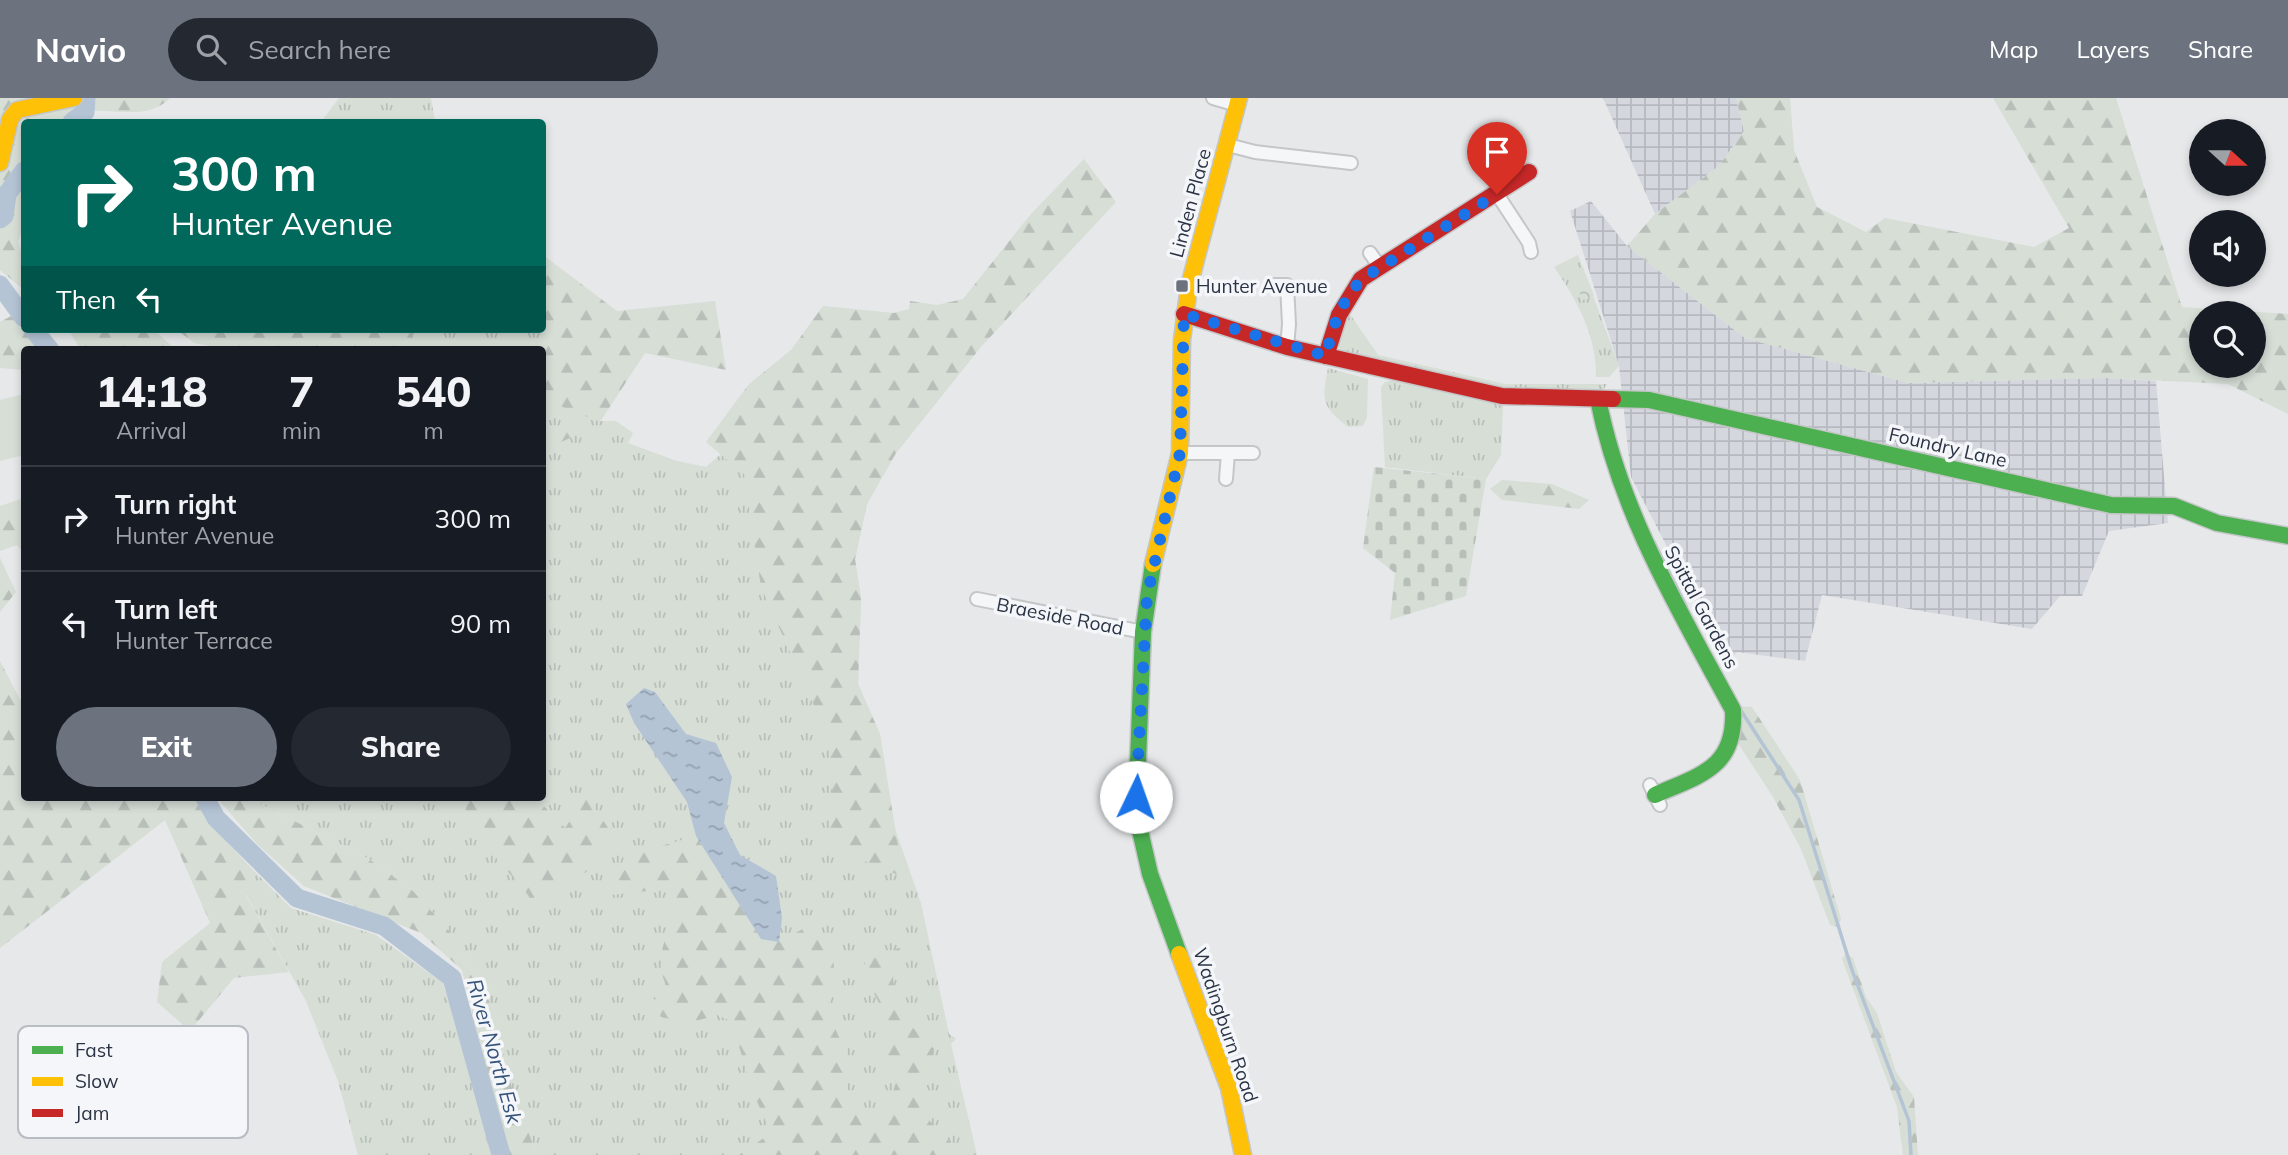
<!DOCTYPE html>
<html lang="en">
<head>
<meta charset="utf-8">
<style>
  :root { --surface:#171b24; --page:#242831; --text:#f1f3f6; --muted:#9ea1a6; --line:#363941; --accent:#6c737f }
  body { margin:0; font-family:Mulish,sans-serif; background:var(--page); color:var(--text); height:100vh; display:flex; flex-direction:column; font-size:26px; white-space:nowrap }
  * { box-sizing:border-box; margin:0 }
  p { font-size:23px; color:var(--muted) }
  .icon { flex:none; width:38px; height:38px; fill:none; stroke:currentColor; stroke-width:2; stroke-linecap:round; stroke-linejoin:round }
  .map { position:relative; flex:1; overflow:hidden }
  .drawer { position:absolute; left:21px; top:248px; width:525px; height:455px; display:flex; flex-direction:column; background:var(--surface); border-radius:7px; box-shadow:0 4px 10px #0003 }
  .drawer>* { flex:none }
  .hud { position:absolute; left:21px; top:21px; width:525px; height:214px; border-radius:7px; box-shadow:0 4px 10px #0003; background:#00695c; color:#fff; overflow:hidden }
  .needle { width:46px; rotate:111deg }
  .tools { position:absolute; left:2189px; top:21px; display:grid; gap:14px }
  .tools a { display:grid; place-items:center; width:77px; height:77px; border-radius:50%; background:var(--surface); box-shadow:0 4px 10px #0003; font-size:35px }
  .pin { position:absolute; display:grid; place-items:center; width:60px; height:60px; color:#fff; margin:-72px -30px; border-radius:50% 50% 50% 0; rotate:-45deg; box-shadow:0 0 7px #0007 }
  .pin .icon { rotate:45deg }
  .me { position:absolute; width:77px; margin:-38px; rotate:3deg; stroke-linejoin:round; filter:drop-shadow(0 0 5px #0008) }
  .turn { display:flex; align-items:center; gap:24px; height:147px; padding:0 35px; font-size:32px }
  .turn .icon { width:91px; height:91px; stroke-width:2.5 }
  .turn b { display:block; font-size:49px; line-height:60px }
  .then { display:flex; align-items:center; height:66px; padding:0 35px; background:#0003; gap:14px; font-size:26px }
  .eta { display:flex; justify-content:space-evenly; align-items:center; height:119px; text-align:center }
  .eta b { font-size:42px; font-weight:800; line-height:49px }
  .primary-button { display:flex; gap:14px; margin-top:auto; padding:14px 35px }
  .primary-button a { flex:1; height:80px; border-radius:42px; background:var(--accent); color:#fff; font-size:28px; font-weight:800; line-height:80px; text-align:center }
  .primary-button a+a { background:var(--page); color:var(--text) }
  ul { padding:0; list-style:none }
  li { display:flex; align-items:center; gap:21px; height:105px; padding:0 35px; border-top:2px solid var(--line) }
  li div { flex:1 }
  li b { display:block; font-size:26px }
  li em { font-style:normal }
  header { display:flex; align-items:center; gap:42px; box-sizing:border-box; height:98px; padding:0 35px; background:var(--accent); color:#fff }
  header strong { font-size:33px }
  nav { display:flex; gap:38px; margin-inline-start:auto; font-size:24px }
  .search { width:490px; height:63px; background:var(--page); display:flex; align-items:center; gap:18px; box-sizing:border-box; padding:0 24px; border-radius:38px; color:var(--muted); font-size:26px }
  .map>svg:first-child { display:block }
  .industrial { fill:url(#industrial-grid) }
  .grass { fill:url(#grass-tufts) }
  .forest { fill:url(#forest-firs); fill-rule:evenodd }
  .cemetery { fill:url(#cemetery-stones) }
  .park { fill:url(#park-crowns) }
  .pitch { fill:#d6ded6 }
  .water { fill:url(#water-ripples) }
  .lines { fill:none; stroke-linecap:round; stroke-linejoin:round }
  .stream { stroke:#b4c4d5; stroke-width:3.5 }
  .river { stroke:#b4c4d5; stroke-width:19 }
  .street-casing { stroke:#c4c6c8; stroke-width:16 }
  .fast-casing { stroke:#c4c6c8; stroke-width:19 }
  .slow-casing { stroke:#c4c6c8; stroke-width:19 }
  .jam-casing { stroke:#c4c6c8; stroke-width:19 }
  .street { stroke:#f5f6f7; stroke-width:12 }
  .fast { stroke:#4caf50; stroke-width:16 }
  .slow { stroke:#ffc107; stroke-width:16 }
  .jam { stroke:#c62828; stroke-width:16 }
  .route { stroke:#1a73e8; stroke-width:12; stroke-dasharray:0 21.6 }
  .poi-dot { fill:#6c737f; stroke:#f4f6f9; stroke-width:2.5 }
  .labels { text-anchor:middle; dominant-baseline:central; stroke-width:7; stroke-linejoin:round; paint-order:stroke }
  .street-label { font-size:19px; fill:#2b3445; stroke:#f4f6f9 }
  .poi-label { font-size:19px; fill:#2b3445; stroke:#f4f6f9; text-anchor:start }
  .water-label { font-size:21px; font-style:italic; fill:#34527a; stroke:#f4f6f9 }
  .key { fill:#f4f6f9; stroke:#b8bcc3; stroke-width:2 }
  .key-label { font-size:19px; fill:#2b3445 }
</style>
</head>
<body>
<header>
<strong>Navio</strong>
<div class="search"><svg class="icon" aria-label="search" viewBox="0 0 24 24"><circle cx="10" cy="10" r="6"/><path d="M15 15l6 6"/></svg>Search here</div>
<nav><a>Map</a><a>Layers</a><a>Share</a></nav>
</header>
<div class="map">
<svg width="2288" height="1057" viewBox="0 0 2288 1057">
  <defs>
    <pattern id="industrial-grid" width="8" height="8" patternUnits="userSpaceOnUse" patternTransform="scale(1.75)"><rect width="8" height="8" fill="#d4d7dd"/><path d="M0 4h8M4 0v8" fill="none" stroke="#b6b9bf"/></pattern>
    <pattern id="grass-tufts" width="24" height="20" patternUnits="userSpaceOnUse" patternTransform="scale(1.75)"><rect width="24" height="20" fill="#d6ded6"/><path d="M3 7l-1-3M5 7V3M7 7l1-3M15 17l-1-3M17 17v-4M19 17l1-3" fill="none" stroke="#b8bfb9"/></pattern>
    <pattern id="forest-firs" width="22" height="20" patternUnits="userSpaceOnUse" patternTransform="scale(1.75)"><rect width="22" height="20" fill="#d6ded6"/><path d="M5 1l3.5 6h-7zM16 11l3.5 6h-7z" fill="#b8bfb9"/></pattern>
    <pattern id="cemetery-stones" width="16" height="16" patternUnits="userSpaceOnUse" patternTransform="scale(1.75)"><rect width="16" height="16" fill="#d6ded6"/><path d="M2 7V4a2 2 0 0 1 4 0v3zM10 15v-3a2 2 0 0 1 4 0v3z" fill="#b8bfb9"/></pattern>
    <pattern id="park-crowns" width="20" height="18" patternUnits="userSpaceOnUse" patternTransform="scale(1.75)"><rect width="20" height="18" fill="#d6ded6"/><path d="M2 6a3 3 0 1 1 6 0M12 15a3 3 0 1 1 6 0" fill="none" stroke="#b8bfb9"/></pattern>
    <pattern id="water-ripples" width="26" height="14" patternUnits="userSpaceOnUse" patternTransform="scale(1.75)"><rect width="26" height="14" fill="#b4c4d5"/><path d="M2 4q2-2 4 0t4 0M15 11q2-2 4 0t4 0" fill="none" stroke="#93a0af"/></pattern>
  </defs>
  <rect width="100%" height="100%" fill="#e6e8ea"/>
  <g class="industrial">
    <polygon points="1603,0 1736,0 1744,33 1719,68 1655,116"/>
    <polygon points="1591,103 1627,148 1745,240 1908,285 2106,280 2156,283 2168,425 2109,433 2082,498 2060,498 2032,531 1822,497 1805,563 1737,554 1727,565 1631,379 1619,268 1570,113"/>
  </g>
  <g class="grass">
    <polygon points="339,0 431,0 435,24 321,24"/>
    <polygon points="543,157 600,323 616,323 633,335 628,345 677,363 706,369 721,356 980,250 896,355 867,406 855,461 861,500 858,586 880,636 893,725 921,805 949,936 956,941 951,946 977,1057 537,1057 512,990 494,912 463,857 467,854 413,793 369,761 249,700 542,700 542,252 221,252 222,231 542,231"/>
    <path d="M 1578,157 L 1619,268 L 1609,279 L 1596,279 C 1597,238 1577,202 1554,169 Z"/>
    <polygon points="1347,212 1378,257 1505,286 1607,286 1602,294 1501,293 1341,255 1337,241"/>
    <path d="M 1328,270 L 1368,281 L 1367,319 L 1363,328 L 1348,329 C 1321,308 1322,302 1328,270 Z"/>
    <polygon points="1393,282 1503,307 1501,357 1486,381 1385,369 1381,289 1385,284"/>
    <polygon points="257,776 291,810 376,837 443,885 465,954 491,1057 358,1057 338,983 306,903 244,793"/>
  </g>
  <g class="forest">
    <path d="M 0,0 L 170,0 C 149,22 118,11 90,13 L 84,24 L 24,24 L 24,124 L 18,144 L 24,163 L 24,192 L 0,172 Z"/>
    <path d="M 1736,0 L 1790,0 L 1794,52 L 1817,109 L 1866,134 L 1885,120 L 2034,149 L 2069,130 L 1993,0 L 2116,0 L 2182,209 L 2288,216 L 2288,316 L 2228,286 L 2106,280 L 1908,285 L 1745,240 L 1627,148 L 1655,116 L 1719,68 L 1744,33 ZM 2202,215 L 2254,215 L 2254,268 L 2202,268 Z"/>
    <polygon points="1084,61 1116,104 980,250 896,355 867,406 855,461 861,500 858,586 880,636 903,779 830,749 833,667 816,612 761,489 744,376 706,344 749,286 791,252 823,208 894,215 909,211 910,203 937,207 963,201 1030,117"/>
    <polygon points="543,157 617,213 715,203 726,272 645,255 600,324 543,301 543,259 549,246 543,231"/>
    <polygon points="11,218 39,252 24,252 24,272 0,270 0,224"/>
    <polygon points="68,231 153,231 176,252 81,252"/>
    <polygon points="176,231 411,231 416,252 231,252 194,245"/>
    <polygon points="543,330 579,336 543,352"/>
    <polygon points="1502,382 1552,386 1589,402 1579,411 1502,402 1490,391"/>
    <polygon points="24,400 24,456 17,447 0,453 0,408"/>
    <polygon points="0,460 16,494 0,514"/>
    <polygon points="0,563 24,609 24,700 195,700 206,722 257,776 244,794 289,874 234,880 190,933 157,904 162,864 210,825 165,722 0,850"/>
    <polygon points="1736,608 1752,609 1800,682 1841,821 1838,829 1830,827 1801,751 1773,699 1732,636"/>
    <polygon points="587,698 614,739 595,769 534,804 480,741 460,700 536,700 565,730"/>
    <polygon points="217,700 249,700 369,761 413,793 468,854 463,857 494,912 512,990 537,1057 506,1057 462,872 421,835 304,788 257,746"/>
    <path d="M 696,738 L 761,841 L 779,844 L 810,827 L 830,842 L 836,884 L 826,910 L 846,955 L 849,1009 L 892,1016 L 896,983 L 883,969 L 885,926 L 881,909 L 862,872 L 869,855 L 891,854 L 918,839 L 923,845 L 913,856 L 894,868 C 889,907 908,926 934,951 L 921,1014 L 952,1046 L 954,1057 L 739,1057 L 771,1035 L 755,999 L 731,923 L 717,917 L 688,925 L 661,919 L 652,904 L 667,891 C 664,882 660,871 661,862 C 663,830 682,827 666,791 L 610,797 L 625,758 Z"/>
    <polygon points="1846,855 1853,860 1866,899 1877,915 1896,974 1914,999 1918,1057 1903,1057 1897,1009 1842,861"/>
  </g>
  <polygon class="cemetery" points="1374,369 1486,381 1466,498 1390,522 1395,475 1363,450"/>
  <polygon class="park" points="1583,169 1594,198 1583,202 1570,172"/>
  <polygon class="pitch" points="24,296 24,357 0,363 0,302"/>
  <polygon class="water" points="644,590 655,594 686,636 716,645 732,679 724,725 740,757 776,778 782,820 779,844 761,841 696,738 687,704 634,625 626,606"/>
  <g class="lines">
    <g class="stream">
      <polyline points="1654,444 1686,508"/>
      <polyline points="1738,608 1799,702 1852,872 1909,1023 1911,1057"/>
    </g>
    <g class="river">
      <polyline points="72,24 85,14 86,0"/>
      <polyline points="0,121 4,118 7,96 24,73"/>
      <polyline points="0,187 24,220"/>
      <polyline points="33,231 50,252"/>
      <polyline points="205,700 216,720 297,800 384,828 452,880 501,1057"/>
    </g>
    <g class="street-casing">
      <g id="street">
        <polyline points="1213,0 1237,7"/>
        <polyline points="1228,47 1255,54 1351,65"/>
        <polyline points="1497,96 1529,145 1531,154"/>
        <polyline points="1370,155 1380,169"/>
        <polyline points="1275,187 1287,187 1289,226 1287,249"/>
        <polyline points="1180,355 1253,355"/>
        <polyline points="1226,381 1228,355"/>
        <polyline points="977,501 1143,534"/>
        <polyline points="1650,687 1660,707"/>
      </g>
    </g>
    <g class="fast-casing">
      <g id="fast">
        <path d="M 1598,301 C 1620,414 1679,512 1733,612 C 1736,670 1700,677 1655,697"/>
        <polyline points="1613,301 1649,302 2111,407 2174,408 2217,425 2288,438"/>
        <polyline points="1153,466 1143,534 1136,715 1150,776 1179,856"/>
      </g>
    </g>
    <g class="slow-casing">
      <g id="slow">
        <polyline points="0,65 10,21 17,12 74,0"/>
        <polyline points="1153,466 1180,355 1182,242 1189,188 1239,0"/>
        <polyline points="1179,856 1229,990 1243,1057"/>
      </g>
    </g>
    <g class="jam-casing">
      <g id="jam">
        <polyline points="1184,216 1287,249 1502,298 1613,301"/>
        <polyline points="1326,258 1339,217 1361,181 1529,74"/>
      </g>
    </g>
    <use href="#street" class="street"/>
    <use href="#fast" class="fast"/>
    <use href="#slow" class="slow"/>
    <use href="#jam" class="jam"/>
  </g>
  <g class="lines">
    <path class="route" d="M 1136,699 L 1147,498 L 1180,355 L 1184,216 L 1326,258 C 1333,227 1340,205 1362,181 L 1497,96"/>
  </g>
  <rect class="poi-dot" x="1175" y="181" width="14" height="14" rx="3.5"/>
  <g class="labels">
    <g class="street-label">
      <text transform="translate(1190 105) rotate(-75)">Linden Place</text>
      <text transform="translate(1948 349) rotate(13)">Foundry Lane</text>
      <text transform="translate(1702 509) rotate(62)">Spittal Gardens</text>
      <text transform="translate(1060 518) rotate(11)">Braeside Road</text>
      <text transform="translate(1226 927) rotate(71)">Wadingburn Road</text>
    </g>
    <g class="poi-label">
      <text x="1196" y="188">Hunter Avenue</text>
    </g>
    <g class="water-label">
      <text transform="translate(495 953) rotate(74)">River North Esk</text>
    </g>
  </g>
  <rect x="18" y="928" width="230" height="112" rx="10" class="key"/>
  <rect x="32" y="948" width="31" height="8" fill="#4caf50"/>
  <rect x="32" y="979" width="31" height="9" fill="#ffc107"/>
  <rect x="32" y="1011" width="31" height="8" fill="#c62828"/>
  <g class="key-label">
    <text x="75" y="959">Fast</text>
    <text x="75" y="990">Slow</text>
    <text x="75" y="1022">Jam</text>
  </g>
</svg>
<div class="tools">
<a><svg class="needle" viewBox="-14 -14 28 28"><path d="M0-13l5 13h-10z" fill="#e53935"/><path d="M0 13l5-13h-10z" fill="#9ea1a6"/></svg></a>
<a><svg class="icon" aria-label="sound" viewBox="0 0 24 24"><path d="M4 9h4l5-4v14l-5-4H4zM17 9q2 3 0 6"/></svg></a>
<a><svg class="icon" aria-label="search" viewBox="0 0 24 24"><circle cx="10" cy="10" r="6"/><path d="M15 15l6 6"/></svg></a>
</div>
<div class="pin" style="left:1497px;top:96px;background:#d93025"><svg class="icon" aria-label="arrive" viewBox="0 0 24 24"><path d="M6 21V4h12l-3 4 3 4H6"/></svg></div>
<svg class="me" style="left:1136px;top:699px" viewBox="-20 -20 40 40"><circle r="19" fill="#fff"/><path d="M0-13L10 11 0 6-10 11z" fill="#1a73e8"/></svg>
<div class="hud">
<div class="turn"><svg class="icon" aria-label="right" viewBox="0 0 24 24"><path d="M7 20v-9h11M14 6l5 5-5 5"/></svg><div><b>300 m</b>Hunter Avenue</div></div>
<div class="then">Then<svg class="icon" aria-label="left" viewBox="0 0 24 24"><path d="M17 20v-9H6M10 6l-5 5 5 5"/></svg></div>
</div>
<section class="drawer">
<div class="eta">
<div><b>14:18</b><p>Arrival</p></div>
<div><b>7</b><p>min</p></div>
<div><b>540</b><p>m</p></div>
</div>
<ul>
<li><svg class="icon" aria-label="right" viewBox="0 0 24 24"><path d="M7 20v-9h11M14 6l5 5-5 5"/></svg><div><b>Turn right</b><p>Hunter Avenue</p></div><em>300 m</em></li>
<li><svg class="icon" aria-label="left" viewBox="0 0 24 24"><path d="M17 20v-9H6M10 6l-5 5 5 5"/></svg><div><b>Turn left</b><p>Hunter Terrace</p></div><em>90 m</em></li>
</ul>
<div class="primary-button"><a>Exit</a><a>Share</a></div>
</section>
</div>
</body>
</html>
